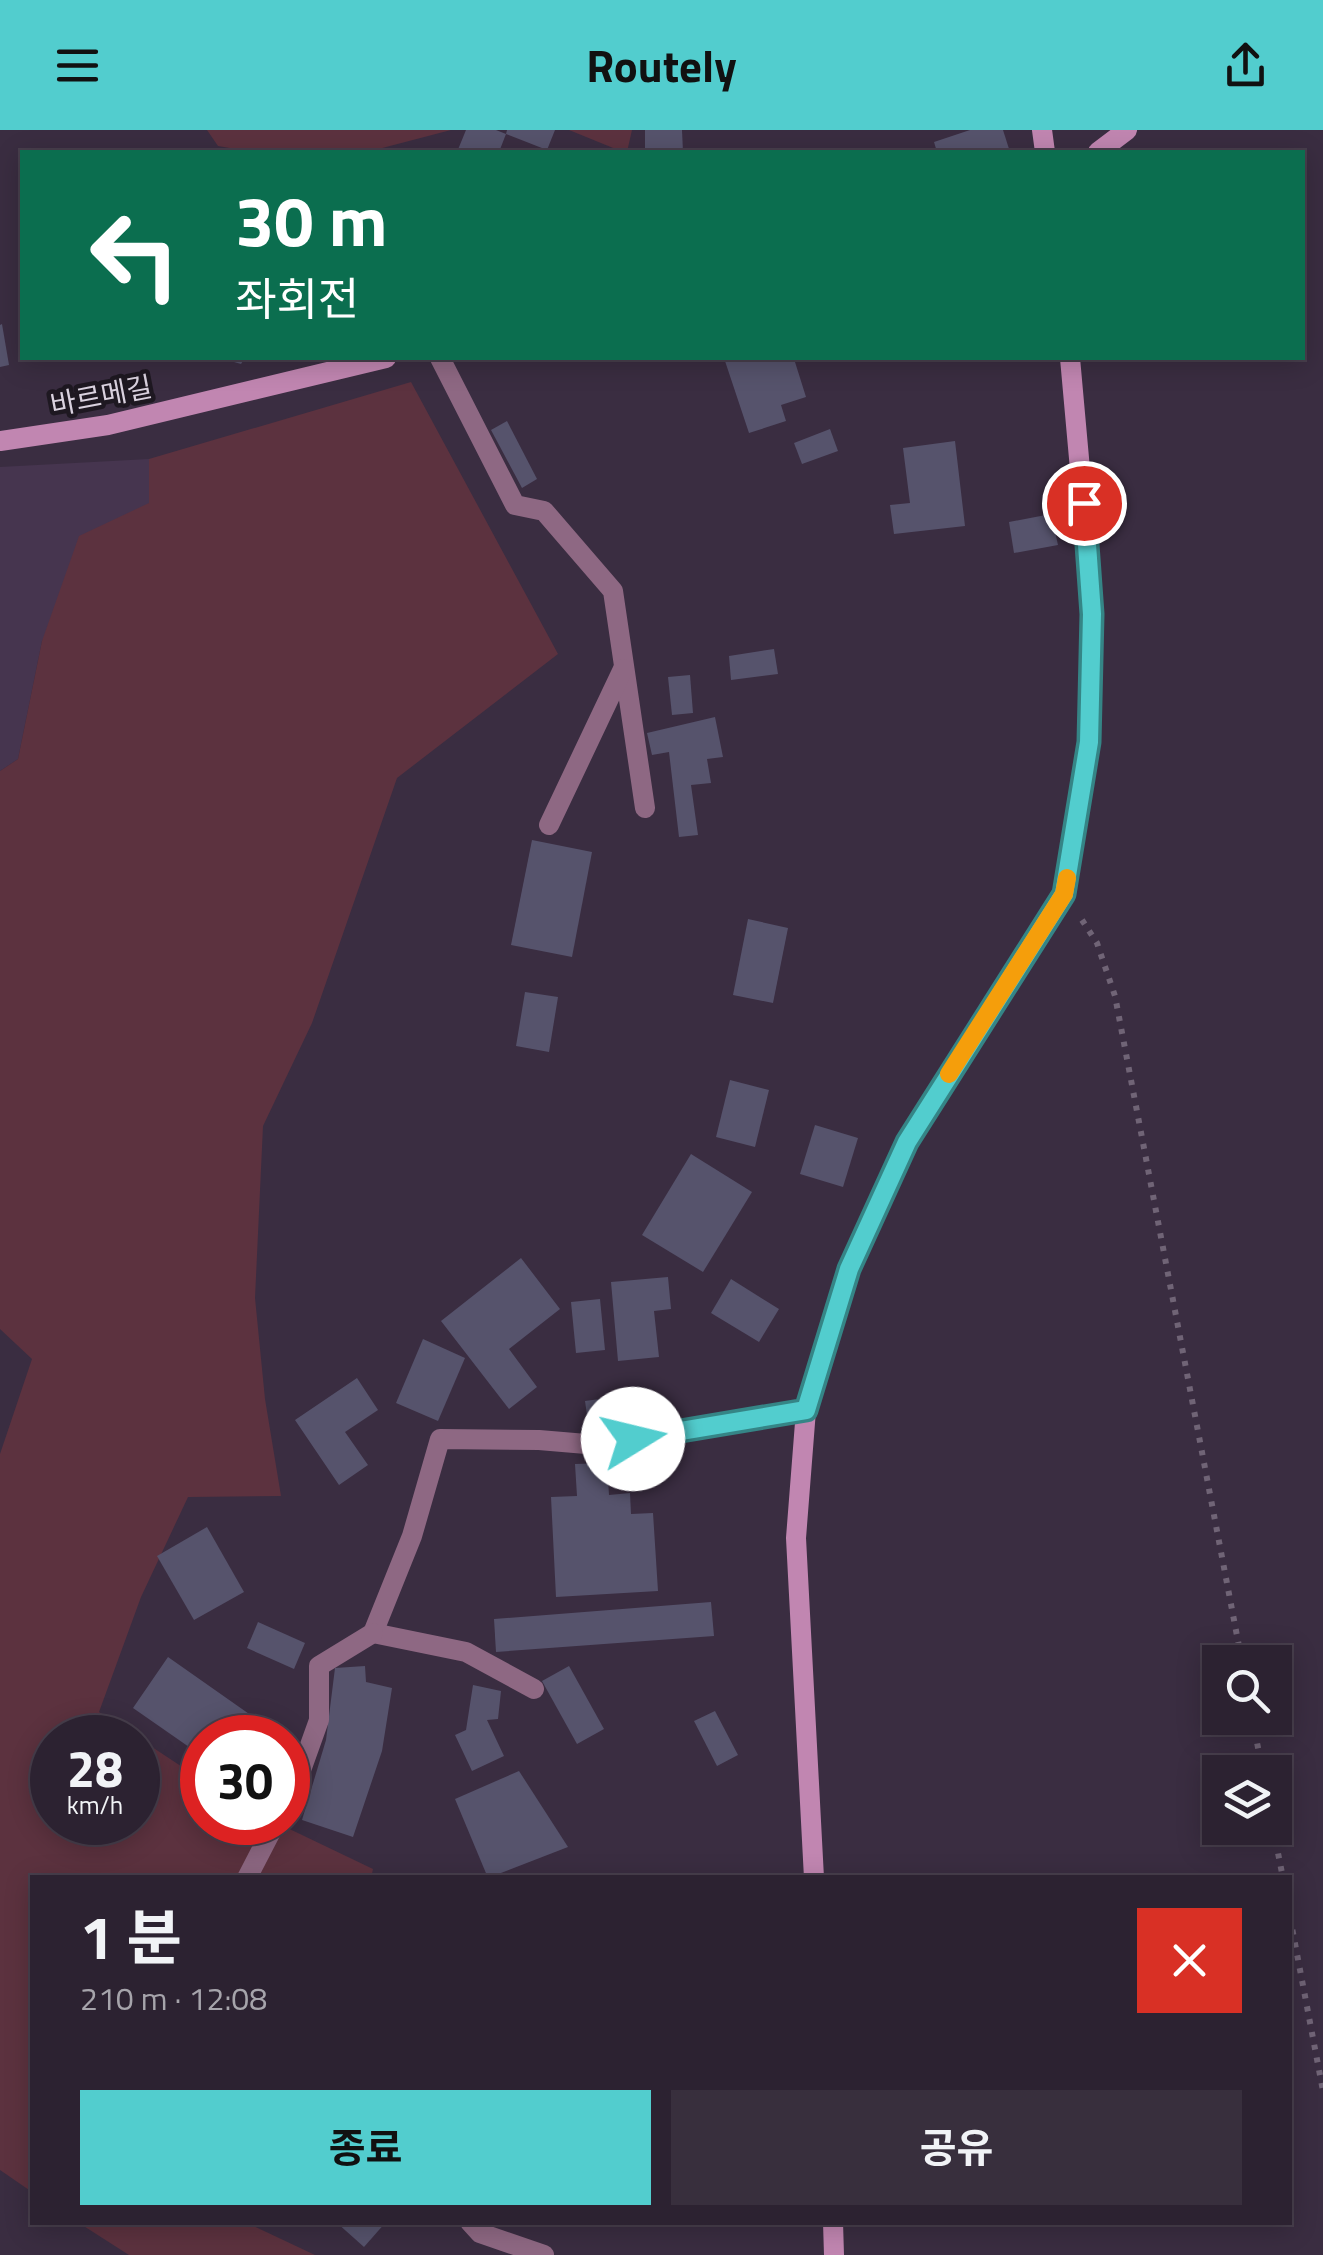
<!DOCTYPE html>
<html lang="ko">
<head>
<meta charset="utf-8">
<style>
  :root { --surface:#2c2231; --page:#382f3d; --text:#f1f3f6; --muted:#a6a4ab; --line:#483f4d; --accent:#52cdce }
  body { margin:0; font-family:"Titillium Web","Noto Sans KR",sans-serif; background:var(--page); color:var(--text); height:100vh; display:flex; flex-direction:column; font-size:38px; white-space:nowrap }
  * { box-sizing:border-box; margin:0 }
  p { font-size:32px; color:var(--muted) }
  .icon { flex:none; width:55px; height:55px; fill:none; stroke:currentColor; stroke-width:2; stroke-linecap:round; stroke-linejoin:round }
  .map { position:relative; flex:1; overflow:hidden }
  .details { position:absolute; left:30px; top:1745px; width:1262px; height:350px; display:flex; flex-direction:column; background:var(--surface); border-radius:0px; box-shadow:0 5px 25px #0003,0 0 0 2px var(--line) }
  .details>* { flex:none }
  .hud { position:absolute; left:20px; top:20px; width:1285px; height:210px; border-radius:0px; box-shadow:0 5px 25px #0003,0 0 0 2px var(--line); background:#0b6e4f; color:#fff; overflow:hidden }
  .controls { position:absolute; left:1202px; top:1515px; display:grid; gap:20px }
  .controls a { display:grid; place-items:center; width:90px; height:90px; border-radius:0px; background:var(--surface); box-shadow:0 5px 25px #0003,0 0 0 2px var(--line); font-size:50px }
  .speed { position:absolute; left:30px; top:1585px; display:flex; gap:20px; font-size:50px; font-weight:700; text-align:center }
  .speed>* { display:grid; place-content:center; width:130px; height:130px; border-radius:50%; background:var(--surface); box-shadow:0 5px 25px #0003,0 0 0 2px var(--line); line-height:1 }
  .speed small { font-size:25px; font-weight:400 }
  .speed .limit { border:15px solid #d22; background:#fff; color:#111 }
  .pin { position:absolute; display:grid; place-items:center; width:85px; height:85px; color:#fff; margin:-42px; border:5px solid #fff; border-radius:50%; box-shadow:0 2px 10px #0007 }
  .me { position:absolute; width:110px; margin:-55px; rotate:81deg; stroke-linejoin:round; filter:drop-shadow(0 0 8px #0008) }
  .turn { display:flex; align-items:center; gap:35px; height:210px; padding:0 50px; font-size:45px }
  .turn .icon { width:130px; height:130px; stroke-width:2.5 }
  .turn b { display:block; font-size:70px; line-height:85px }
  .round { display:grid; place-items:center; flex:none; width:105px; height:105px; border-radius:0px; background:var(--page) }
  .summary { display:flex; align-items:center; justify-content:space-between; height:170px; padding:0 50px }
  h1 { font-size:60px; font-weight:700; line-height:75px }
  .button { display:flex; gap:20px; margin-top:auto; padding:20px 50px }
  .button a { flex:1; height:115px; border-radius:0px; background:var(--accent); color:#111; font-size:40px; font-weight:700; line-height:115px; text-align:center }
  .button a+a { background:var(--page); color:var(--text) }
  header { display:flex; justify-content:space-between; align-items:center; height:130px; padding:0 50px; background:var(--accent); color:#111; font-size:45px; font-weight:700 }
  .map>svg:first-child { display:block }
  .built { fill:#46354f }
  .green { fill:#5c323f; fill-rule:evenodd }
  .building { fill:#56536c }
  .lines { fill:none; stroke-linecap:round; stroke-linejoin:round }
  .path { stroke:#706476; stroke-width:6; stroke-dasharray:5 8; stroke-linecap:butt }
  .street { stroke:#8e6883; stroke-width:20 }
  .secondary { stroke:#c186b1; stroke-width:20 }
  .route-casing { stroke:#358586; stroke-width:25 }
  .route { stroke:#52cdce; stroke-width:18 }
  .slow { stroke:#f59e0b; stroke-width:18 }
  .labels { text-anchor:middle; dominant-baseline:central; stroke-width:9; stroke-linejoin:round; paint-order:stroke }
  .street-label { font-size:28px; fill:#dad2df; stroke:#1e1821 }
</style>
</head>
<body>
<header><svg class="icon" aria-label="menu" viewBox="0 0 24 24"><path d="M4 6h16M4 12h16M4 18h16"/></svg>Routely<svg class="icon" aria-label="share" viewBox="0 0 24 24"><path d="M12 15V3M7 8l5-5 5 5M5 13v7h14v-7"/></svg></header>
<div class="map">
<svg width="1323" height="2125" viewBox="0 0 1323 2125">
  <rect width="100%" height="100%" fill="#3a2d41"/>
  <polygon class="built" points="149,329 149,373 42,511 18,629 0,641 0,337"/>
  <g class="green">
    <polygon points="207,0 451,0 367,22 253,22 218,16"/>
    <polygon points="569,0 632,0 627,22 623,22"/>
    <path d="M 411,252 L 558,524 L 397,648 L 312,893 L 263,996 L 255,1168 L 265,1269 L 281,1366 L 188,1367 L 141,1467 L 99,1582 L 202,1650 L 202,1692 L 277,1693 L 373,1739 L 371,1748 L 32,1748 L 32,2062 L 0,2040 L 0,1324 L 32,1229 L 0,1199 L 0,641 L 18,629 L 42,511 L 79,406 L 149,373 L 149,329 ZM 52,1608 L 138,1608 L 138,1692 L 52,1692 Z"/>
    <polygon points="79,2093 247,2093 315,2125 129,2125"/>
  </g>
  <g class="building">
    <polygon points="466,0 496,0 506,4 499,22 457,22"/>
    <polygon points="507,0 555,0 547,20 506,4"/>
    <polygon points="645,0 682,0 683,22 645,22"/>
    <polygon points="970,0 1003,0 1010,22 937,22 934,12"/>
    <polygon points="2,194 9,235 0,237 0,195"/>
    <polygon points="220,228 245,228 241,234"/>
    <polygon points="724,228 807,228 795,232 806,267 781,275 786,291 749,303"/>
    <polygon points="507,291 537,349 522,358 491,300"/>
    <polygon points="830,299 838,321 802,334 794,313"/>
    <polygon points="955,311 965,396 894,404 890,375 910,373 903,318"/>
    <polygon points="1051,384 1058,415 1014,423 1009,392"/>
    <polygon points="774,519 778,544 731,550 729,526"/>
    <polygon points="690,545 693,583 672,585 668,547"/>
    <polygon points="715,587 723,627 707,629 711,653 691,655 698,705 679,707 669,622 652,625 647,603"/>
    <polygon points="532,710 592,722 572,827 511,815"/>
    <polygon points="748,789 788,798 773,873 733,865"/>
    <polygon points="525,862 558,867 549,922 516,916"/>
    <polygon points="730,950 769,960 755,1017 716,1007"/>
    <polygon points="815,995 858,1008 843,1057 800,1044"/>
    <polygon points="691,1024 752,1062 703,1142 642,1105"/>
    <polygon points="521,1128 560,1179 509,1219 537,1257 509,1279 441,1191"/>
    <polygon points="668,1147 671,1179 654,1181 659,1227 618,1231 611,1152"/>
    <polygon points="731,1149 779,1179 759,1212 711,1183"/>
    <polygon points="600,1169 605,1220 576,1223 571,1172"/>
    <polygon points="423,1209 465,1228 438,1291 396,1273"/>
    <polygon points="357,1248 378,1280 345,1302 368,1335 339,1355 295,1290"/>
    <polygon points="637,1264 641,1293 589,1299 585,1271"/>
    <polygon points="607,1333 609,1365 630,1363 631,1384 653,1383 658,1461 556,1467 551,1367 577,1366 575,1334"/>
    <polygon points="207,1397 244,1462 194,1490 157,1426"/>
    <polygon points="711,1472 714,1506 496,1522 494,1489"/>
    <polygon points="258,1492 305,1513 294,1539 247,1518"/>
    <polygon points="168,1527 252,1586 237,1608 202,1608 202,1626 133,1578"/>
    <polygon points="365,1536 366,1552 392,1558 382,1621 353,1707 302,1690 326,1610 335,1538"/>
    <polygon points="569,1536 604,1599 577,1614 542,1551"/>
    <polygon points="473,1555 501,1561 498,1589 487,1590 504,1626 472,1641 455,1605 466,1600"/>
    <polygon points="715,1581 738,1625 717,1636 694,1591"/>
    <polygon points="519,1641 568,1717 488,1748 455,1669"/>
    <polygon points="336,2092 386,2092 364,2117"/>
  </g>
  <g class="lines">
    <g class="path">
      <polyline points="1082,790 1097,813 1115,866 1242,1532"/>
      <polyline points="1252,1588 1263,1642"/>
      <polyline points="1273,1698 1283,1748"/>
      <polyline points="1290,1787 1323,1961"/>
    </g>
    <g class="street">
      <polyline points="440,228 515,375 544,381 613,461 645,678"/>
      <polyline points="549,695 623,539"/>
      <polyline points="534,1559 466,1522 373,1503 412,1406 440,1309 539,1310 598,1315 806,1280"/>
      <polyline points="288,1671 295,1657 319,1590 319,1536 373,1503"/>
      <polyline points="247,1748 276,1692"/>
      <polyline points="470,2092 480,2103 544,2125"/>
    </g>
    <g class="secondary">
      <polyline points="1042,0 1045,22"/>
      <polyline points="1098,22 1127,0"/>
      <polyline points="0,311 108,295 386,228"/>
      <polyline points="814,1748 796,1408 806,1280 849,1139 907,1012 1065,764 1089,612 1093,484 1070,228"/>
      <polyline points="833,2092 834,2125"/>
    </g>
  </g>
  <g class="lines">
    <g class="route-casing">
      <polyline id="route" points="633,1309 806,1280 849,1139 907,1012 1064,764 1089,612 1092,484 1084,373"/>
    </g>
    <use href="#route" class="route"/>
    <polyline class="slow" points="949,944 1064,764 1067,748"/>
  </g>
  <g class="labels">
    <g class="street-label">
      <text transform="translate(101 265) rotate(-11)">바르메길</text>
    </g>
  </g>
</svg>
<div class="controls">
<a><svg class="icon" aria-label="search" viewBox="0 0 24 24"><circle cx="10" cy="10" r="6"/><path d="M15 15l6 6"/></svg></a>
<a><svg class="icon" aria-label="layers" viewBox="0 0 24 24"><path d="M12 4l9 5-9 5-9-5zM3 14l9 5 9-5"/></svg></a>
</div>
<div class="speed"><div>28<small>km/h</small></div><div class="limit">30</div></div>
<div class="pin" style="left:1084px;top:373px;background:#d93025"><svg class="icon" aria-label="arrive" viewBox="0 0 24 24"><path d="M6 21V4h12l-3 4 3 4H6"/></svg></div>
<svg class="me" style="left:633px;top:1309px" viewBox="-20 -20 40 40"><circle r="19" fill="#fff"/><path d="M0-13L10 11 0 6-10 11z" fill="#52cdce"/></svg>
<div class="hud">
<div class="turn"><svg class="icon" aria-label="left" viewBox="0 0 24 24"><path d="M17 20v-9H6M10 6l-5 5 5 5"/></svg><div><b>30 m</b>좌회전</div></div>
</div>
<section class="details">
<div class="summary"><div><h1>1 분</h1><p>210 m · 12:08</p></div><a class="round" style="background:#d93025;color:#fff"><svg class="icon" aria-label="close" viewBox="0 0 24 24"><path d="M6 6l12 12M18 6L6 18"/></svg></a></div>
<div class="button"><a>종료</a><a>공유</a></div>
</section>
</div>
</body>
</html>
